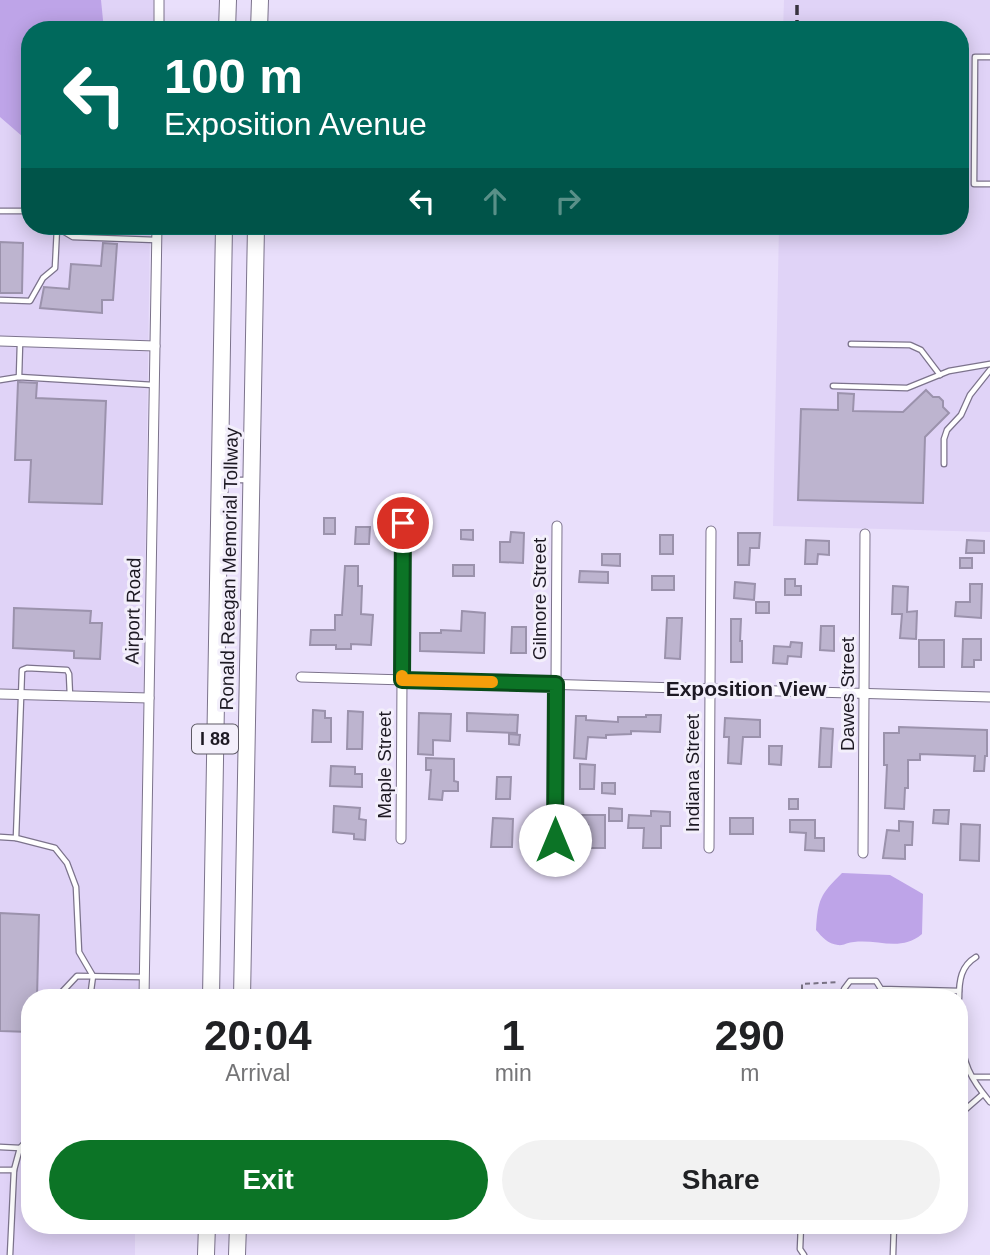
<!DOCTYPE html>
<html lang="en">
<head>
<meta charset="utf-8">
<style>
  :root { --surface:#fff; --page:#f2f2f2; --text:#202124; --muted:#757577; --accent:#0c7426 }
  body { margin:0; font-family:Arial,sans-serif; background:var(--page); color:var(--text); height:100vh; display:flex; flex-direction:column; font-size:26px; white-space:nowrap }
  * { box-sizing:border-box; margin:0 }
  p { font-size:23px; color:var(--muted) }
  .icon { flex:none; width:38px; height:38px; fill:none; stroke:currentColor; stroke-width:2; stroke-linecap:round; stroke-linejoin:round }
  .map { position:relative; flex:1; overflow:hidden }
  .drawer { position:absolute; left:21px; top:989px; width:947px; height:245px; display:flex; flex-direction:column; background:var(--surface); border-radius:28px; box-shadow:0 4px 18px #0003 }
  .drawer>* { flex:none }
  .guide { position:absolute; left:21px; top:21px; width:948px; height:214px; border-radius:28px; box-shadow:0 4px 18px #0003; background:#00695c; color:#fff; overflow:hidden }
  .pin { position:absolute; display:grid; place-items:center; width:60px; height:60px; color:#fff; margin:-30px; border:4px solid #fff; border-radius:50%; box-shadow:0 2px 7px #0007 }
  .me { position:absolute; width:77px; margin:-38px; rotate:0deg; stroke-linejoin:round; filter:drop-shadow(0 0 5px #0008) }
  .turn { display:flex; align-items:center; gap:24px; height:147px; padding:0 28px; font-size:32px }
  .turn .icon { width:91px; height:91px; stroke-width:2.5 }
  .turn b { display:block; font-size:49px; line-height:60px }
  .lanes { display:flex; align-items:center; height:66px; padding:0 28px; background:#0003; justify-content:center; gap:35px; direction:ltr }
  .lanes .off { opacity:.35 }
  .eta { display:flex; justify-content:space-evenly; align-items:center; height:119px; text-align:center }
  .eta b { font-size:42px; font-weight:700; line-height:49px }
  .button { display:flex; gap:14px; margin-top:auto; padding:14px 28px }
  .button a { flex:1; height:80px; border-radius:42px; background:var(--accent); color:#fff; font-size:28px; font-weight:700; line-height:80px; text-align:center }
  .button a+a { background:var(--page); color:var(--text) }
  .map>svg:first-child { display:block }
  .built { fill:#e0d3f7 }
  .water { fill:#bea4e8 }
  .building { fill:#bdb4cf; stroke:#9b92ac; stroke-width:2 }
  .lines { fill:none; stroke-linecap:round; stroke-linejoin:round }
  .lane-casing { stroke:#7c738c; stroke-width:7 }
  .street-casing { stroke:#7c738c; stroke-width:11 }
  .highway-casing { stroke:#7c738c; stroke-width:18 }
  .path { stroke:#7b7486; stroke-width:2; stroke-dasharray:5 3.5; stroke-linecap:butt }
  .lane { stroke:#fff; stroke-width:4.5 }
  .street { stroke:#fff; stroke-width:9 }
  .highway { stroke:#fff; stroke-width:16 }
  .rail { stroke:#38333f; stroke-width:3.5; stroke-dasharray:10 5; stroke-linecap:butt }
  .route-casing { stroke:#084b19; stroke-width:18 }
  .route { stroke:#0c7426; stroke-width:12 }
  .slow { stroke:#f59e0b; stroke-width:12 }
  .labels { text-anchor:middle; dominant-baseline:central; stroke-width:6; stroke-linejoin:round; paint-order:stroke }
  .shield { fill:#f3effb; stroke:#5d5964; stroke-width:2 }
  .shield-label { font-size:18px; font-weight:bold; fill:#1d1923 }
  .street-label { font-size:19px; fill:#1d1923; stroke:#f3effb }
  .neighbourhood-label { font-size:21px; font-weight:bold; fill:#1d1923; stroke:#f3effb }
</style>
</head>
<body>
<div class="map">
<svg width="990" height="1255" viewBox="0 0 990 1255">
  <rect width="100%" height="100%" fill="#e9dffb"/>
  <g class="built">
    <polygon points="0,0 153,0 153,30 30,30 30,226 150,226 139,997 30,998 30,1225 135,1225 135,1255 0,1255"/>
    <polygon points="784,0 990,0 990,532 773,526 779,226 961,226 961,30 783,30"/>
  </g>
  <g class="water">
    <polygon points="0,0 101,0 104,30 30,30 30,143 0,117"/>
    <path d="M 842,873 L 890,875 L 923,894 L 922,934 C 901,952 878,939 854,942 C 848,942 843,946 838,945 C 828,944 822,937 816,930 C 818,899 820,895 842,873 Z"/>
  </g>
  <g class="building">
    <polygon points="0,242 23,243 22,293 0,293"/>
    <polygon points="103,243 117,244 113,300 102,300 102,313 40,308 44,287 69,289 71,264 101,266"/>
    <polygon points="18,382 37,383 36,398 106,401 102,504 29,502 31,460 15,460"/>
    <polygon points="926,390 933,397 939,397 943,401 943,407 949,413 925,437 923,503 798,500 801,409 838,410 838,393 854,394 853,411 903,412"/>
    <rect x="324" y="518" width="11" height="16"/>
    <polygon points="356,527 370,527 369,544 355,544"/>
    <polygon points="461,530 473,530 473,540 461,539"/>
    <polygon points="511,532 524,533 523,563 500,562 500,542 510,542"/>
    <polygon points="738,533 760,533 759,548 750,548 749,565 738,565"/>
    <rect x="660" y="535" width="13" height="19"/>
    <polygon points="806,540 829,541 829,555 818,554 817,564 805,564"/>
    <polygon points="967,540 984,541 984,553 966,553"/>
    <polygon points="602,554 620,554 620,566 602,565"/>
    <rect x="960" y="558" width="12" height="10"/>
    <rect x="453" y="565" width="21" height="11"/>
    <polygon points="345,566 358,566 358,586 362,586 361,614 373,615 371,645 351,644 351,649 336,649 336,645 310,645 311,630 335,630 335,615 342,615"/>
    <polygon points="580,571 608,572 608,583 579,582"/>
    <rect x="652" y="576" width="22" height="14"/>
    <polygon points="785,579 795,579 795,586 801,586 801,595 785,595"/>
    <polygon points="735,582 755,584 754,600 734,598"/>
    <polygon points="970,584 982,584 981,618 955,616 956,602 970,602"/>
    <polygon points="893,586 908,587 907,612 917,611 916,639 900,638 902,614 892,614"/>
    <rect x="756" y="602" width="13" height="11"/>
    <polygon points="14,608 91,611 90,623 102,623 100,659 74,658 74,651 13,648"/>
    <polygon points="462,611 485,613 484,653 420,651 420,633 441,633 441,630 461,631"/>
    <polygon points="667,618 682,618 680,659 665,658"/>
    <polygon points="731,619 741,619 740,641 742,641 742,662 731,662"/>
    <polygon points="821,626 834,626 834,651 820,650"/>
    <polygon points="512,627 526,627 526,653 511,653"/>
    <polygon points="963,639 981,639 981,660 974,660 974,667 962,667"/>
    <rect x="919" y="640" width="25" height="27"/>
    <polygon points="791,642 802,643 801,657 788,656 787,664 773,663 774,646 790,647"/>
    <polygon points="313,710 325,711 325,718 331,718 331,742 312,742"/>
    <polygon points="348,711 363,712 362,749 347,749"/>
    <polygon points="419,713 451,714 450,741 433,740 433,755 418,754"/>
    <polygon points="467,713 518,715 517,733 467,731"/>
    <polygon points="646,715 661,715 660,732 631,731 631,734 606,735 606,738 588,737 586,759 574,758 576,716 586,716 586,720 618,722 618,717 646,717"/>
    <polygon points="725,718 760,720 760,737 743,737 741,764 728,763 729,737 724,737"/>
    <polygon points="899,727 987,730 987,756 985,756 984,771 974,771 975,756 920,754 920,760 908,760 908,788 905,788 904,809 885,808 887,765 884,765 884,733 899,733"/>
    <polygon points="821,728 833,729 831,767 819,767"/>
    <polygon points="509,734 520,735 519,745 509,744"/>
    <polygon points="769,746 782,746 781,765 769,764"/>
    <polygon points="426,758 454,759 454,781 458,782 458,791 443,791 442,800 429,799 431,770 426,770"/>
    <polygon points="580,764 595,765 594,789 580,789"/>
    <polygon points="331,766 355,767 355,774 362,774 362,787 330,786"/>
    <polygon points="497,777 511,777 510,799 496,799"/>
    <polygon points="602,783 615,783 615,794 602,793"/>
    <rect x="789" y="799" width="9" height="10"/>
    <polygon points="334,806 360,808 359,819 366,820 365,840 354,839 354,834 333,832"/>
    <polygon points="609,808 622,809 622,821 609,821"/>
    <polygon points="934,810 949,810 948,824 933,823"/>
    <polygon points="651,811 670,812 670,826 661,826 661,848 643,848 644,828 628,828 629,815 651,816"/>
    <polygon points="576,815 605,815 605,848 588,848 588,825 576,825"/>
    <polygon points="493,818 513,819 512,847 491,847"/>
    <rect x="730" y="818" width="23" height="16"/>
    <polygon points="790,820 815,820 815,838 824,838 824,851 805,850 806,833 790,832"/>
    <polygon points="899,821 913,822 912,845 905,845 905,859 883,858 887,830 899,831"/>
    <polygon points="961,824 980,825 979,861 960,860"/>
    <polygon points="0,913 39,915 37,998 30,998 30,1032 0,1031"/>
  </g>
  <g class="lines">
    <g class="lane-casing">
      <g id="lane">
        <polyline points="990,57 975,57 974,184 990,184"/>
        <polyline points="0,211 30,211"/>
        <polyline points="56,227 73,237 156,240"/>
        <polyline points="0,300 30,301 43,278 55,268 57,228"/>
        <polyline points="851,344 910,345 921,350 940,375"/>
        <polyline points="19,377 20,343"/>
        <polyline points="0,380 19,377 153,385"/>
        <polyline points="833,386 907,388 949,371 990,364"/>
        <polyline points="944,464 944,439 947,430 961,415 970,395 990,370"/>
        <polyline points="224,480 247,480"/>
        <polyline points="70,696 69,674 67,670 27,668 22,670 16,838 55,848 67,863 76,887 79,952 93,976 90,998"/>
        <polyline points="0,837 16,838"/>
        <polyline points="881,989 876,981 850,981 844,989 850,996 875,996 881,989 959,991"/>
        <polyline points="60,998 61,993 77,976 143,977"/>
        <path d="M 959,998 C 959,980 961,966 976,957"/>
        <path d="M 959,1032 C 964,1064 969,1077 990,1102"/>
        <polyline points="973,1077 990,1077"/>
        <polyline points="959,1115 983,1094"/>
        <polyline points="0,1147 20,1148"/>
        <polyline points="0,1170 14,1170"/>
        <polyline points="801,1225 800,1249 804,1255"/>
        <polyline points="10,1255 14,1170 20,1148 30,1137"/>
        <polyline points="893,1255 894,1225"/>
      </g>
    </g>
    <g class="street-casing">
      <g id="street">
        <polyline points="159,30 159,0"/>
        <polyline points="0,341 155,346"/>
        <polyline points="301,677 990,697"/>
        <polyline points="0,694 149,698"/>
        <polyline points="401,839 403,522"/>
        <polyline points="555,840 557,526"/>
        <polyline points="709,848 711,531"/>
        <polyline points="863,853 865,534"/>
        <polyline points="144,998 157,226"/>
      </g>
    </g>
    <g class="highway-casing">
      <g id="highway">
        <polyline points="227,30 228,0"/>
        <polyline points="259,30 260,0"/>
        <polyline points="211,998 224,226"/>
        <polyline points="242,998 256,226"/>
        <polyline points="206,1255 207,1225"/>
        <polyline points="237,1255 238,1225"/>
      </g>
    </g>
    <polyline class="path" points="802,998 802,984 839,982"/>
    <use href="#lane" class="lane"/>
    <use href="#street" class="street"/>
    <use href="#highway" class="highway"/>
    <polyline class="rail" points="797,30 797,0"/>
  </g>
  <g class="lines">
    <g class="route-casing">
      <polyline id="route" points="403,523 402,680 556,684 555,840"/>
    </g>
    <use href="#route" class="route"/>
    <polyline class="slow" points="402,676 402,680 492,682"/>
  </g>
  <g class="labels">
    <rect class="shield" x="192" y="724.5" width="46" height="29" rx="5"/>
    <g class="shield-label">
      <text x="215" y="739">I 88</text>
    </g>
    <g class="street-label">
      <text transform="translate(229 569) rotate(-89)">Ronald Reagan Memorial Tollway</text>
      <text transform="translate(539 599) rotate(-90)">Gilmore Street</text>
      <text transform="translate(133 611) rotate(-89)">Airport Road</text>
      <text transform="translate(847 694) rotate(-90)">Dawes Street</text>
      <text transform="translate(384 765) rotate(-90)">Maple Street</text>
      <text transform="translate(692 773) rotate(-90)">Indiana Street</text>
    </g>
    <g class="neighbourhood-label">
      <text x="746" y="688">Exposition View</text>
    </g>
  </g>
</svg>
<div class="pin" style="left:403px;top:523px;background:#d93025"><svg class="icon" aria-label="arrive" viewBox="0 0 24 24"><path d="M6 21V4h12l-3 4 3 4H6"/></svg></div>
<svg class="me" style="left:555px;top:840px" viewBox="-20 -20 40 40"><circle r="19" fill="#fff"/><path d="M0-13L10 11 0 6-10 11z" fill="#0c7426"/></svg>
<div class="guide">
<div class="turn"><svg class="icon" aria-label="left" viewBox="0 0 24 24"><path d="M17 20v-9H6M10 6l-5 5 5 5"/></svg><div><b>100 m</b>Exposition Avenue</div></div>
<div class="lanes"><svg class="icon" aria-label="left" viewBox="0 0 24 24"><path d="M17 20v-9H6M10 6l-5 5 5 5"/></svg><svg class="icon off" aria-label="ahead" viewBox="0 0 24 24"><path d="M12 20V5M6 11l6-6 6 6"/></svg><svg class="icon off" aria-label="right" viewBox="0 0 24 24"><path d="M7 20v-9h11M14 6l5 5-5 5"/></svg></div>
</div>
<section class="drawer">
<div class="eta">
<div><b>20:04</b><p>Arrival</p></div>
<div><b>1</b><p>min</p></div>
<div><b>290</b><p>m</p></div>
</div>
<div class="button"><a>Exit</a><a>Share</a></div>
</section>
</div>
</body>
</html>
